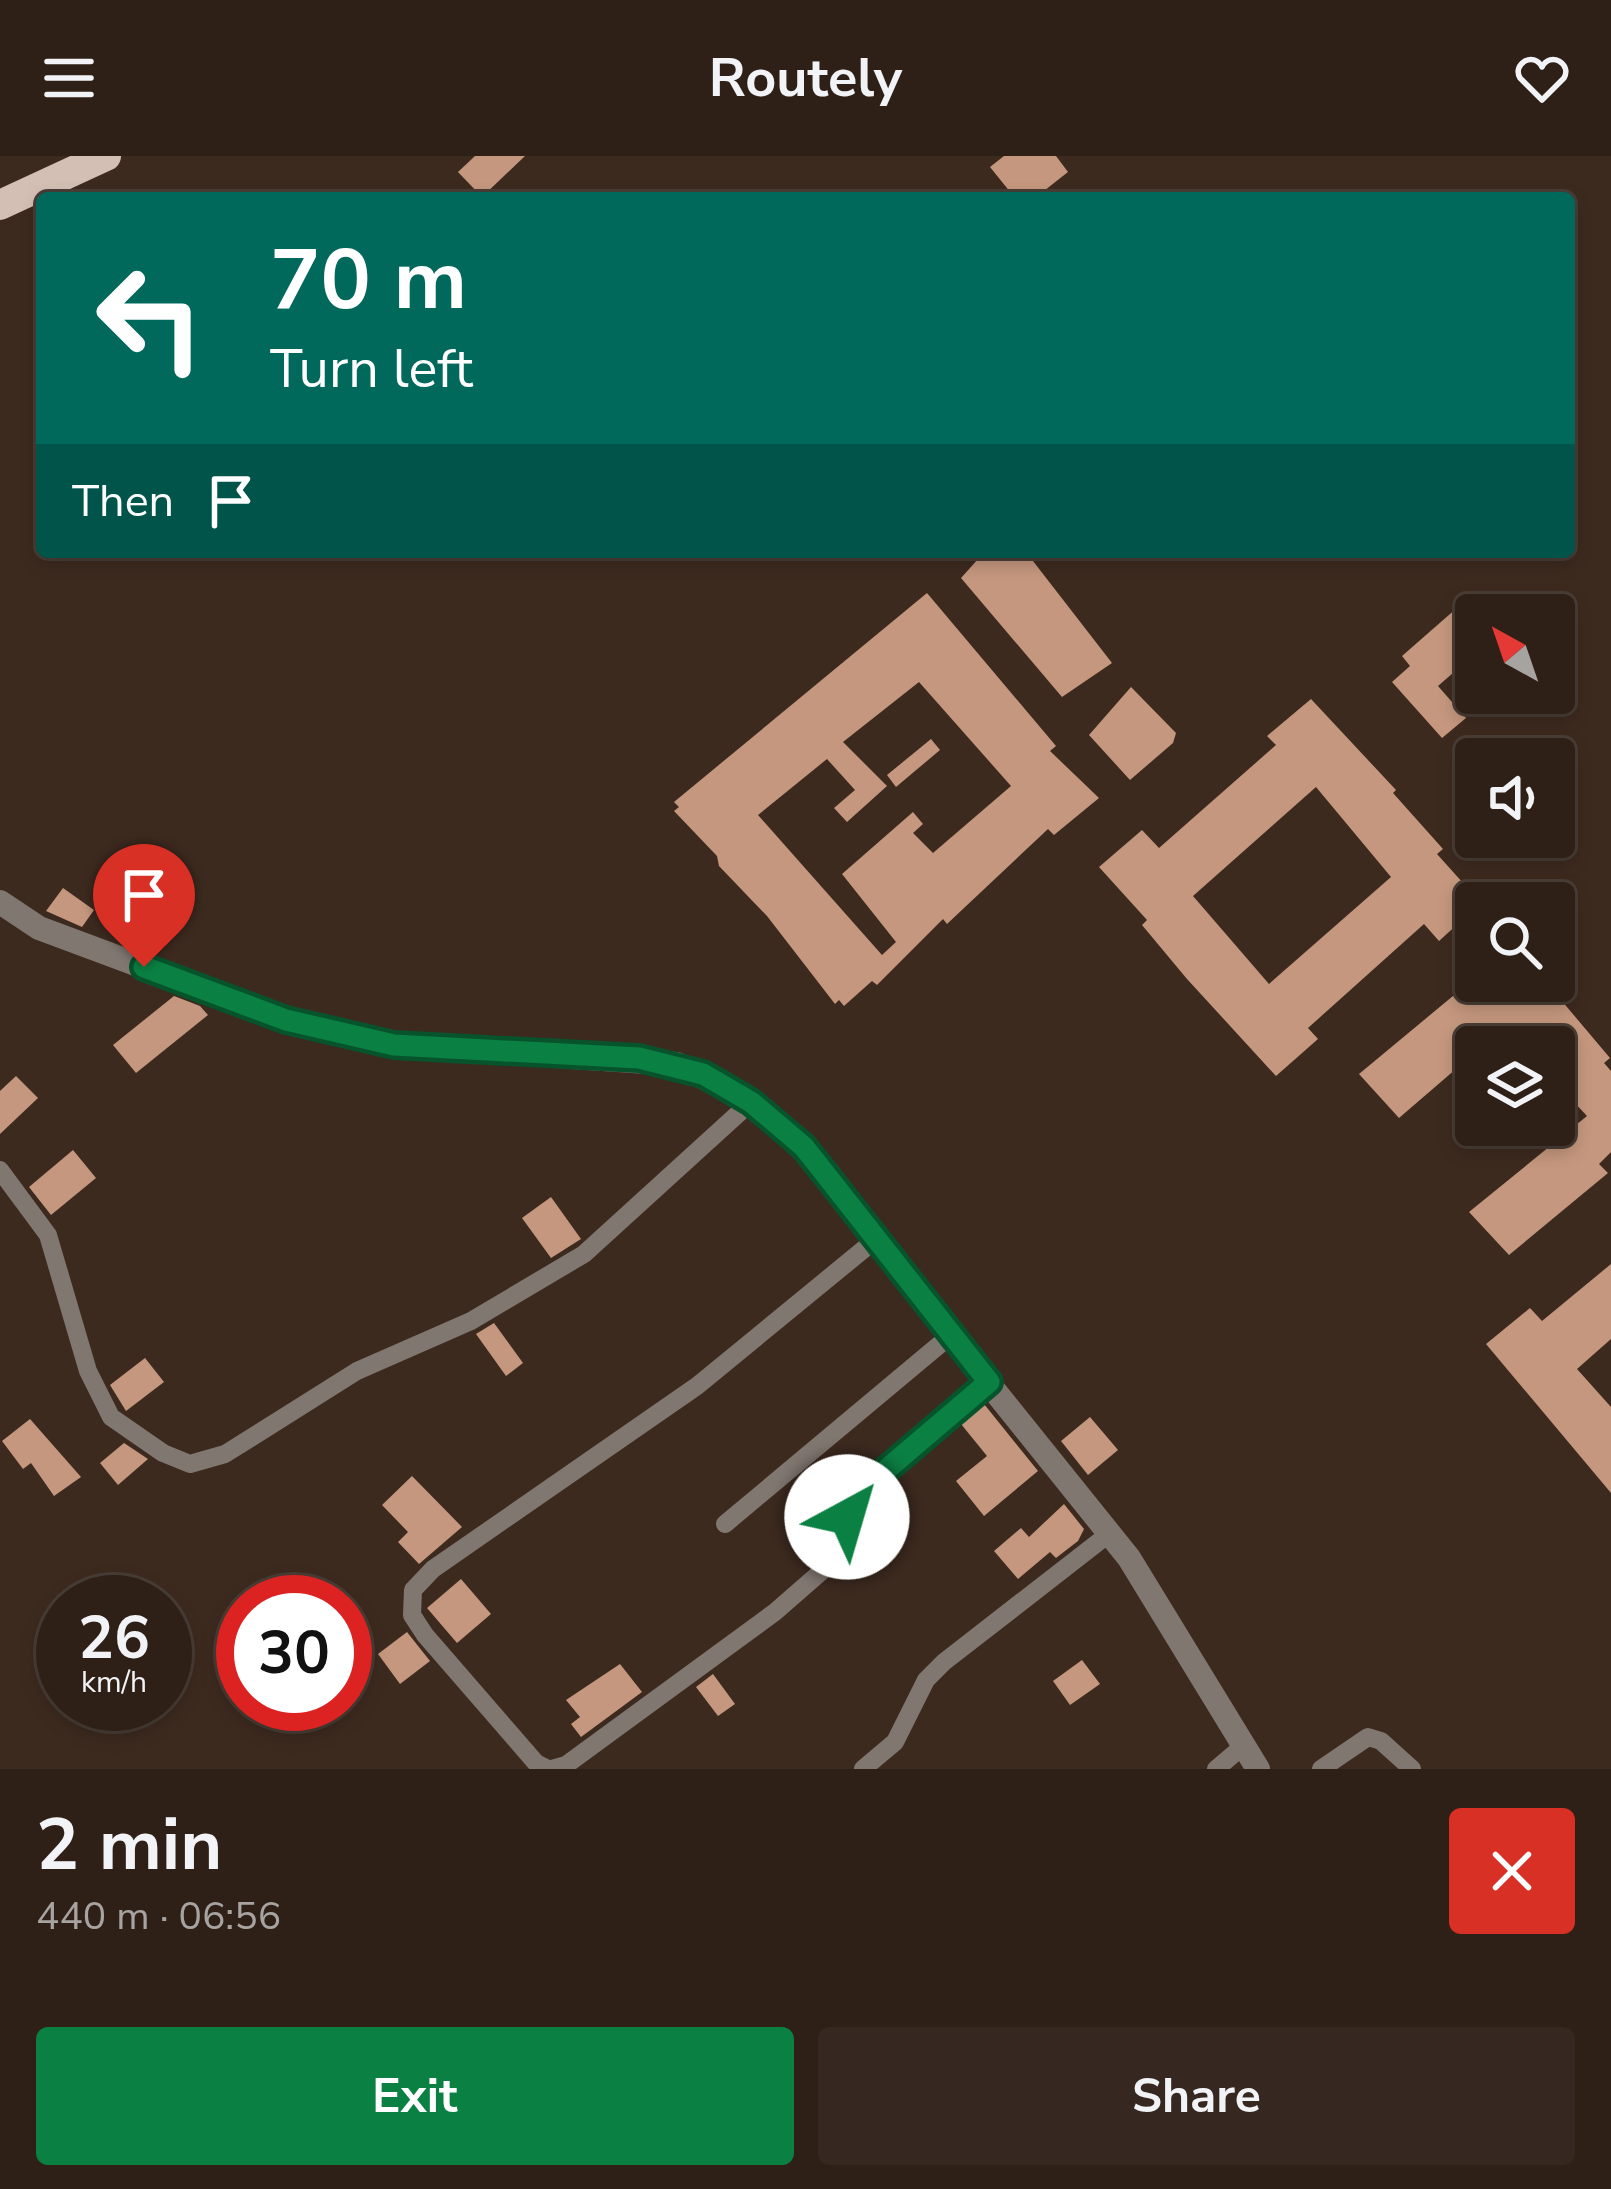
<!DOCTYPE html>
<html lang="en">
<head>
<meta charset="utf-8">
<style>
  :root { --surface:#2e2017; --page:#362820; --text:#f1f3f6; --muted:#a7a3a1; --line:#493e36; --accent:#0b8043 }
  body { margin:0; font-family:"Nunito Sans",sans-serif; background:var(--page); color:var(--text); height:100vh; display:flex; flex-direction:column; font-size:45px; white-space:nowrap }
  * { box-sizing:border-box; margin:0 }
  p { font-size:39px; color:var(--muted) }
  .icon { flex:none; width:66px; height:66px; fill:none; stroke:currentColor; stroke-width:2; stroke-linecap:round; stroke-linejoin:round }
  .map { position:relative; height:1613px; overflow:hidden }
  .details { display:flex; flex-direction:column; background:var(--surface); flex:1 }
  .details>* { flex:none }
  .banner { position:absolute; left:36px; top:36px; width:1539px; height:366px; border-radius:12px; box-shadow:0 6px 18px #0003,0 0 0 3px var(--line); background:#00695c; color:#fff; overflow:hidden }
  .needle { width:78px; rotate:320deg }
  .buttons { position:absolute; left:1455px; top:438px; display:grid; gap:24px }
  .buttons a { display:grid; place-items:center; width:120px; height:120px; border-radius:12px; background:var(--surface); box-shadow:0 6px 18px #0003,0 0 0 3px var(--line); font-size:60px }
  .speed { position:absolute; left:36px; top:1419px; display:flex; gap:24px; font-size:60px; font-weight:700; text-align:center }
  .speed>* { display:grid; place-content:center; width:156px; height:156px; border-radius:50%; background:var(--surface); box-shadow:0 6px 18px #0003,0 0 0 3px var(--line); line-height:1 }
  .speed small { font-size:30px; font-weight:400 }
  .speed .limit { border:18px solid #d22; background:#fff; color:#111 }
  .pin { position:absolute; display:grid; place-items:center; width:102px; height:102px; color:#fff; margin:-123px -51px; border-radius:50% 50% 50% 0; rotate:-45deg; box-shadow:0 0 12px #0007 }
  .pin .icon { rotate:45deg }
  .me { position:absolute; width:132px; margin:-66px; rotate:39deg; stroke-linejoin:round; filter:drop-shadow(0 0 9px #0008) }
  .turn { display:flex; align-items:center; gap:42px; height:252px; padding:0 36px; font-size:54px }
  .turn .icon { width:156px; height:156px; stroke-width:2.5 }
  .turn b { display:block; font-size:84px; line-height:102px }
  .then { display:flex; align-items:center; height:114px; padding:0 36px; background:#0003; gap:24px; font-size:45px }
  .round { display:grid; place-items:center; flex:none; width:126px; height:126px; border-radius:12px; background:var(--page) }
  .headline { display:flex; align-items:center; justify-content:space-between; height:204px; padding:0 36px }
  h1 { font-size:72px; font-weight:700; line-height:90px }
  .button { display:flex; gap:24px; margin-top:auto; padding:24px 36px }
  .button a { flex:1; height:138px; border-radius:12px; background:var(--accent); color:#fff; font-size:48px; font-weight:700; line-height:138px; text-align:center }
  .button a+a { background:var(--page); color:var(--text) }
  header { display:flex; justify-content:space-between; align-items:center; height:156px; padding:0 36px; background:var(--surface); font-size:54px; font-weight:700 }
  .map>svg:first-child { display:block }
  .building { fill:#c5977e; fill-rule:evenodd }
  .lines { fill:none; stroke-linecap:round; stroke-linejoin:round }
  .minor { stroke:#817771; stroke-width:18 }
  .tertiary { stroke:#817771; stroke-width:24 }
  .primary { stroke:#d4bfb4; stroke-width:30 }
  .route-casing { stroke:#07532c; stroke-width:30 }
  .route { stroke:#0b8043; stroke-width:21 }
</style>
</head>
<body>
<header><svg class="icon" aria-label="menu" viewBox="0 0 24 24"><path d="M4 6h16M4 12h16M4 18h16"/></svg>Routely<svg class="icon" aria-label="heart" viewBox="0 0 24 24"><path d="M12 20l-8-8c-3-5 5-10 8-4 3-6 11-1 8 4z"/></svg></header>
<div class="map">
<svg width="1611" height="1613" viewBox="0 0 1611 1613">
  <rect width="100%" height="100%" fill="#3d2a1f"/>
  <g class="building">
    <polygon points="475,0 525,0 482,41 458,16"/>
    <polygon points="1004,0 1056,0 1068,16 1035,42 1028,33 1015,42 990,11"/>
    <polygon points="993,396 1026,396 1112,507 1062,541 961,422 979,402 983,405"/>
    <path d="M 927,437 L 1056,590 L 1050,595 L 1099,642 L 1054,679 L 1048,673 L 947,768 L 943,763 L 877,829 L 872,825 L 844,850 L 839,844 L 835,848 L 767,760 L 719,710 L 717,700 L 674,655 L 679,651 L 674,646 ZM 919,526 L 1011,630 L 933,697 L 913,677 L 923,668 L 913,656 L 842,718 L 896,786 L 882,799 L 758,659 L 827,603 L 855,634 L 834,652 L 847,666 L 887,630 L 843,586 Z"/>
    <polygon points="1474,437 1493,459 1476,459 1476,497 1438,530 1466,562 1442,582 1392,526 1410,510 1402,500"/>
    <polygon points="1131,531 1176,577 1173,587 1130,624 1089,579"/>
    <path d="M 1311,543 L 1396,634 L 1393,637 L 1443,693 L 1437,698 L 1481,747 L 1439,785 L 1424,768 L 1308,872 L 1318,883 L 1276,920 L 1187,823 L 1142,769 L 1147,764 L 1099,711 L 1142,674 L 1159,692 L 1276,589 L 1267,580 ZM 1316,631 L 1391,721 L 1269,828 L 1193,740 Z"/>
    <polygon points="931,583 940,594 896,631 887,619"/>
    <polygon points="63,732 94,754 82,771 46,755"/>
    <polygon points="1471,825 1545,825 1610,902 1604,907 1611,915 1611,996 1599,1008 1608,1017 1509,1099 1469,1056 1587,960 1554,925 1554,891 1527,891 1507,869 1399,962 1359,918"/>
    <polygon points="174,840 200,850 208,859 136,917 113,889"/>
    <polygon points="16,920 38,942 0,978 0,935"/>
    <polygon points="73,994 96,1022 51,1059 29,1031"/>
    <polygon points="551,1041 581,1083 551,1102 522,1062"/>
    <polygon points="1611,1108 1611,1183 1577,1213 1611,1251 1611,1337 1486,1188 1530,1152 1542,1165"/>
    <polygon points="494,1167 523,1207 506,1220 476,1178"/>
    <polygon points="145,1202 164,1226 126,1255 110,1229"/>
    <polygon points="984,1248 1038,1315 984,1360 956,1325 987,1300 961,1268"/>
    <polygon points="1090,1261 1118,1294 1088,1319 1061,1285"/>
    <polygon points="30,1263 81,1321 54,1340 31,1307 23,1313 2,1285"/>
    <polygon points="124,1287 148,1303 118,1329 100,1307"/>
    <polygon points="412,1320 462,1371 419,1408 398,1386 408,1376 382,1349"/>
    <polygon points="1064,1348 1084,1373 1078,1385 1056,1402 1050,1396 1018,1423 994,1395 1021,1372 1029,1381"/>
    <polygon points="461,1423 491,1458 457,1487 427,1452"/>
    <polygon points="407,1476 430,1505 400,1528 378,1498"/>
    <polygon points="1082,1504 1100,1528 1070,1549 1053,1525"/>
    <polygon points="620,1508 642,1536 581,1581 571,1568 580,1561 566,1544"/>
    <polygon points="713,1518 735,1548 718,1560 696,1531"/>
  </g>
  <g class="lines">
    <g class="minor">
      <polyline points="0,1014 48,1079 88,1215 111,1261 163,1297 190,1308 225,1298 357,1215 471,1165 584,1098 751,946"/>
      <polyline points="725,1368 951,1179"/>
      <polyline points="548,1613 536,1607 425,1479 412,1459 413,1434 433,1413 697,1230 875,1084"/>
      <polyline points="552,1613 566,1609 775,1456 846,1394 853,1385 846,1352 853,1342 989,1226"/>
      <polyline points="863,1613 895,1586 926,1524 944,1506 1110,1377"/>
      <polyline points="1216,1613 1242,1591"/>
      <polyline points="1321,1613 1368,1581 1381,1585 1412,1613"/>
    </g>
    <polyline class="tertiary" points="0,746 39,772 286,864 394,889 677,908 751,946 828,1017 908,1127 1129,1402 1258,1613"/>
    <polyline class="primary" points="0,49 106,0"/>
  </g>
  <g class="lines">
    <g class="route-casing">
      <polyline id="route" points="144,811 286,864 394,889 639,902 703,918 751,946 804,991 989,1226 853,1342 847,1361"/>
    </g>
    <use href="#route" class="route"/>
  </g>
</svg>
<div class="buttons">
<a><svg class="needle" viewBox="-14 -14 28 28"><path d="M0-13l5 13h-10z" fill="#e53935"/><path d="M0 13l5-13h-10z" fill="#a7a3a1"/></svg></a>
<a><svg class="icon" aria-label="sound" viewBox="0 0 24 24"><path d="M4 9h4l5-4v14l-5-4H4zM17 9q2 3 0 6"/></svg></a>
<a><svg class="icon" aria-label="search" viewBox="0 0 24 24"><circle cx="10" cy="10" r="6"/><path d="M15 15l6 6"/></svg></a>
<a><svg class="icon" aria-label="layers" viewBox="0 0 24 24"><path d="M12 4l9 5-9 5-9-5zM3 14l9 5 9-5"/></svg></a>
</div>
<div class="speed"><div>26<small>km/h</small></div><div class="limit">30</div></div>
<div class="pin" style="left:144px;top:811px;background:#d93025"><svg class="icon" aria-label="arrive" viewBox="0 0 24 24"><path d="M6 21V4h12l-3 4 3 4H6"/></svg></div>
<svg class="me" style="left:847px;top:1361px" viewBox="-20 -20 40 40"><circle r="19" fill="#fff"/><path d="M0-13L10 11 0 6-10 11z" fill="#0b8043"/></svg>
<div class="banner">
<div class="turn"><svg class="icon" aria-label="left" viewBox="0 0 24 24"><path d="M17 20v-9H6M10 6l-5 5 5 5"/></svg><div><b>70 m</b>Turn left</div></div>
<div class="then">Then<svg class="icon" aria-label="arrive" viewBox="0 0 24 24"><path d="M6 21V4h12l-3 4 3 4H6"/></svg></div>
</div>
</div>
<section class="details">
<div class="headline"><div><h1>2 min</h1><p>440 m · 06:56</p></div><a class="round" style="background:#d93025;color:#fff"><svg class="icon" aria-label="close" viewBox="0 0 24 24"><path d="M6 6l12 12M18 6L6 18"/></svg></a></div>
<div class="button"><a>Exit</a><a>Share</a></div>
</section>
</body>
</html>
